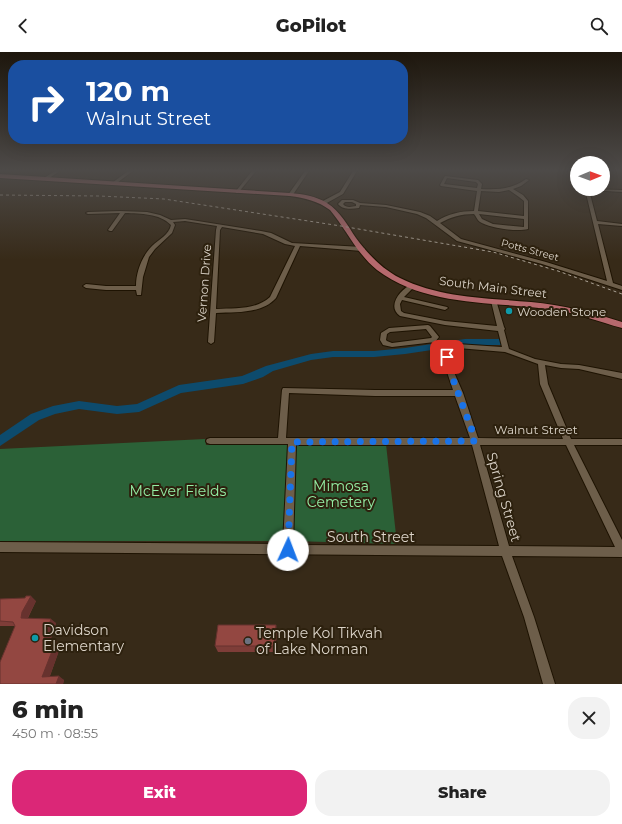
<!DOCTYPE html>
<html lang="en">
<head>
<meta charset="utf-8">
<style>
  :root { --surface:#fff; --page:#f2f2f2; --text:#222; --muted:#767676; --accent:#db2777 }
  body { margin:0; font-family:Montserrat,sans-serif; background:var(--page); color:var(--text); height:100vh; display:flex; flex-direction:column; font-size:15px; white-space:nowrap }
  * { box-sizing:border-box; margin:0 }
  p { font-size:13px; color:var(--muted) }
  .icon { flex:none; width:22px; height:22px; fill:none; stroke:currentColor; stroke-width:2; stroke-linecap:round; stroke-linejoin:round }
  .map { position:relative; height:632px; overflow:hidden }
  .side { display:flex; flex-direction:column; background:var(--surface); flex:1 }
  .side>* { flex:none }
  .top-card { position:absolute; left:8px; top:8px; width:400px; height:84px; border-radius:16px; box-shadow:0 4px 16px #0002; background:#1a4fa0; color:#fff; overflow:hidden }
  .needle { width:26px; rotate:89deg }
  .tools { position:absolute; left:570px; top:104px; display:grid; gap:8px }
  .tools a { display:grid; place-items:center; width:40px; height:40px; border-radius:50%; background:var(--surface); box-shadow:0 4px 16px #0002; font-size:20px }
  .pin { position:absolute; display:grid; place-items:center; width:34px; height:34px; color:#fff; margin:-17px; border-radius:8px; box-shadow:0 2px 6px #0006 }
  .me { position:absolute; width:44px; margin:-22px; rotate:2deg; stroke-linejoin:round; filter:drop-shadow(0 0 3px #0008) }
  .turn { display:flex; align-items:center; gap:14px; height:84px; padding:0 12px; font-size:18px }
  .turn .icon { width:52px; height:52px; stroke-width:2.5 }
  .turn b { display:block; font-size:28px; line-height:34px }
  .round { display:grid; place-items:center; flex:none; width:42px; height:42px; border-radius:16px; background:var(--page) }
  .summary { display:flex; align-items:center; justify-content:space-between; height:68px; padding:0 12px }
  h1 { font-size:24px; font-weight:800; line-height:30px }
  .primary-button { display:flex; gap:8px; margin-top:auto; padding:8px 12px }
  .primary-button a { flex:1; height:46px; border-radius:16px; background:var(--accent); color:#fff; font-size:16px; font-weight:800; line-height:46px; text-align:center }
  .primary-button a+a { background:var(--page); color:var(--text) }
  header { display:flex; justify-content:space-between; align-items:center; height:52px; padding:0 12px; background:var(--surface); font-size:18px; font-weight:800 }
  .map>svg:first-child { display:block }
  .green { fill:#2b6137 }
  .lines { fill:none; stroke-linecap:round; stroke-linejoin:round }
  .river { fill:#0d4b6d; fill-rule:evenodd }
  .minor-casing { stroke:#1e1302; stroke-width:2 }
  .major-casing { stroke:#1e1302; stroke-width:2 }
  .minor { fill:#6d5e4a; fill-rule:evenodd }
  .major { fill:#b6696d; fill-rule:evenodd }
  .rail { stroke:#aba295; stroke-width:1; stroke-dasharray:3 3; stroke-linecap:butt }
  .wall { fill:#7e3d38 }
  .shaded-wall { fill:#67322e }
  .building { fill:#934741; stroke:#67322e }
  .route { stroke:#1a73e8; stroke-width:7; stroke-dasharray:0 12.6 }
  .culture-dot { fill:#0f9aa8; stroke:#2d210e; stroke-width:1.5 }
  .worship-dot { fill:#6b7280; stroke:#2d210e; stroke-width:1.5 }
  .labels { text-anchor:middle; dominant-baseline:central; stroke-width:4; stroke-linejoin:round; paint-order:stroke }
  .far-street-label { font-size:10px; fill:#dcd4c9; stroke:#2d210e }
  .street-label { font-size:12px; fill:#dcd4c9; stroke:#2d210e }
  .poi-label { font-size:12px; fill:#dcd4c9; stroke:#2d210e; text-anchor:start }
  .near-park-label { font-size:14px; fill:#94efa5; stroke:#2d210e }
  .near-street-label { font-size:14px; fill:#dcd4c9; stroke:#2d210e }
  .near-poi-label { font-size:14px; fill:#dcd4c9; stroke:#2d210e; text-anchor:start }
</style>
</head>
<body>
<header><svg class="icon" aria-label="back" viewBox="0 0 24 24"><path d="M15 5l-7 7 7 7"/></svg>GoPilot<svg class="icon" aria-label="search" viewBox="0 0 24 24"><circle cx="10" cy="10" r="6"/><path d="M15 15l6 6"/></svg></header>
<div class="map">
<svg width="622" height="632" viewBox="0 0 622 632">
  <rect width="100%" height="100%" fill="#372a18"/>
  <polygon class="green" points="205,387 206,393 386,392 397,492 292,489 0,489 0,397"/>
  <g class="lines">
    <polygon class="river" points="465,287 502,287 507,290 502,293 465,293 405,302 374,305 333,305 311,308 273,319 263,325 243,332 181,341 139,360 117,362 79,357 55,362 39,368 0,394 0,383 31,362 53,354 79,349 117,354 137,352 179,333 242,324 266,314 311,302 333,299 374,299 405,296"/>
    <g class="minor-casing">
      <g id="minor">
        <polygon points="55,119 60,119 46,128 44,128 44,126"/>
        <polygon points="128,119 133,119 114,133 112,133 112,131"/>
        <polygon points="252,119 256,119 238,141 236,141 236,139"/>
        <polygon points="305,119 309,119 292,144 288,144 288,143"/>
        <polygon points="353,119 357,119 343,142 325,152 321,152 321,150 340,140"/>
        <polygon points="571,119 576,119 577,123"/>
        <path d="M 445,124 L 478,128 L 482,132 L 481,137 C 498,138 512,137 526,127 L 529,128 L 521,134 L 513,137 L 523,143 L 528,149 L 528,177 C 517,180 489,176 480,170 C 477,168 476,164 474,162 C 461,162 451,165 440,171 L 461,187 L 546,210 L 607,229 L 585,137 L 622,138 L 622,140 L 589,138 L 597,169 L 622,172 L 622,174 L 598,172 L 613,231 L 622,234 L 622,238 L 542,212 L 457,189 L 426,166 L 417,162 L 386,155 L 360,153 L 359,156 C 351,157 343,158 338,152 L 342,148 L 353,148 L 360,151 L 386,153 L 420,160 L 430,164 L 437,169 C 448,162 460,159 474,159 L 477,139 L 441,134 L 440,133 ZM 447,126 L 476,130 L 478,132 L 477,136 L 444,132 ZM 509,138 L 519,145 L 524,149 L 524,164 L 478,159 L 481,139 L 499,140 ZM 345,150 L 352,150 L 356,152 L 356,154 C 351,155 346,156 343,152 ZM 479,162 L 524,167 L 524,175 L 493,172 L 482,167 Z"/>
        <path d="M 120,159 L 147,160 L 160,163 L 171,168 L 185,167 L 261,179 L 271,181 L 292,191 L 362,195 L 365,197 L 362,199 L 300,194 L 276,246 C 262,262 236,260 216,261 L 214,290 L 211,292 L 208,290 L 216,178 L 217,174 L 185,169 L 173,170 L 175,173 L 172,181 L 155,197 L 149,205 L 143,225 L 141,243 L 137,243 L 136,238 L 106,238 L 86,236 L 83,234 L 86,232 L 106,234 L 136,234 C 136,220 142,204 152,194 C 159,187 169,183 171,173 C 159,161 141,162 125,161 L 112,179 L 110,179 L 108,178 L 120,161 L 88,162 L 86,161 L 88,160 ZM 222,175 L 263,182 L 285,192 L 295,194 L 270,245 C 256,258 235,256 216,257 L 220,178 Z"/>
        <path d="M 412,232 L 415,234 L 404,245 L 447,255 L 448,256 L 445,258 L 402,248 L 400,252 L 401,259 L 404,261 L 445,269 L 497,274 L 491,249 L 492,248 L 496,248 L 504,275 L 505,277 L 504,278 L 509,297 L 535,307 L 561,312 L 579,313 L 622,321 L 622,327 L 579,317 L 561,316 L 545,313 L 548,332 L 571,387 L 622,387 L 622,393 L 574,393 L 622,488 L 622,505 L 512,504 L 534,565 L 555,632 L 543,632 L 524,565 L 502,504 L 0,500 L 0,490 L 283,492 L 288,392 L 210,392 L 207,391 L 206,389 L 207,387 L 210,386 L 278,386 L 282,338 L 283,336 L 375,338 L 453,338 L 444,311 L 445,303 L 450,296 L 457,292 L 502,295 L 498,279 L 445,273 L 400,264 C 386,254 401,237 412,232 ZM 458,296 L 505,300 L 538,312 L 540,332 L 563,387 L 478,386 L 463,341 L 450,311 L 452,301 ZM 289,341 L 375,344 L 455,344 L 470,386 L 286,386 ZM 296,393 L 472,393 L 499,494 L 293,493 ZM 480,393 L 566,393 L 615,495 L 509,494 Z"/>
        <path d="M 428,273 L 430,274 L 439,285 L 435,290 L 392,295 L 383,293 L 380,288 L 381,281 L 389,276 ZM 426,277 L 432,285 L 431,286 L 392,291 L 387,289 L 386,288 L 387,282 L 390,280 Z"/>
      </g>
    </g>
    <g class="major-casing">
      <path id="major" d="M 0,122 L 290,141 C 303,142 316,144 327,151 C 340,159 348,174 356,186 C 368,202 382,217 400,226 C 440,246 487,246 531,250 C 562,253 592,260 622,270 L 622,276 C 599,270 578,261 555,258 C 496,249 427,256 377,218 C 357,202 346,177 330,158 C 318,149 305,146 290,144 L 0,126 Z"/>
    </g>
    <use href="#minor" class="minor"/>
    <use href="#major" class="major"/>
    <polyline class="rail" points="0,143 99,144 164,147 341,174 493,200 558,219 622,242"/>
  </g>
  <g class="wall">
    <polygon points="0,547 36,549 28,566 56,571 50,589 61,593 50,624 64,628 63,632 0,632 15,574 0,574"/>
    <polygon points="277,579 275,600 218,600 215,594"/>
  </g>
  <g class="shaded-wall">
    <polygon points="31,544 36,549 28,565 27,570 21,566 22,560"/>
    <polygon points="51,567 56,571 49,593 43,589"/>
    <polygon points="276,573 277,579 275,600 274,594"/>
    <polygon points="56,589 61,593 48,629 42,625"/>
    <polygon points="59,624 64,628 63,632 56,632"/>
  </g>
  <g class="building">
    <polygon points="26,544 31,544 22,560 21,566 51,567 43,589 56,589 42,625 59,624 56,632 0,632 0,610 15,574 13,570 0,569 0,547 25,546"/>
    <polygon points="218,573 276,573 274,594 215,594"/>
  </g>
  <linearGradient id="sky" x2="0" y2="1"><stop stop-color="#1e170d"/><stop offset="0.57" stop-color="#4d4a48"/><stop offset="1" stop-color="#4d4a48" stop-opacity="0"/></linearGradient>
  <rect width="622" height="208" fill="url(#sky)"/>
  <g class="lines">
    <polyline class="route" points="288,498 292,390 474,389 473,381 447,311 447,305"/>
  </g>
  <g class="culture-dot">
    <circle cx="509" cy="259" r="4"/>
    <circle cx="35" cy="586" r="4"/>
  </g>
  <circle class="worship-dot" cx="248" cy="589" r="4"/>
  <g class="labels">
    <g class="far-street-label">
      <text transform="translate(530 198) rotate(15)">Potts Street</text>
    </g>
    <g class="street-label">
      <text transform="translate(204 231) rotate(-86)">Vernon Drive</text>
      <text transform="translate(493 235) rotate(7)">South Main Street</text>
      <text x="536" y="377">Walnut Street</text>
    </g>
    <g class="poi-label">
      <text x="517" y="259">Wooden Stone</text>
    </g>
    <g class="near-park-label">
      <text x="341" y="434">Mimosa<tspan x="341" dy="16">Cemetery</tspan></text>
      <text x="178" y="439">McEver Fields</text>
    </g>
    <g class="near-street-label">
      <text transform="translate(504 445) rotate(74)">Spring Street</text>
      <text x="371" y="485">South Street</text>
    </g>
    <g class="near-poi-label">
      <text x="43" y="578">Davidson<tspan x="43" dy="16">Elementary</tspan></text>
      <text x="256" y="581">Temple Kol Tikvah<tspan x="256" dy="16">of Lake Norman</tspan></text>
    </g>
  </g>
</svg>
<div class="tools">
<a><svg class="needle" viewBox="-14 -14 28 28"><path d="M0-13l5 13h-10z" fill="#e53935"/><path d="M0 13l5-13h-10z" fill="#767676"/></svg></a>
</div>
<div class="pin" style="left:447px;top:305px;background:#d93025"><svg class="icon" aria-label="arrive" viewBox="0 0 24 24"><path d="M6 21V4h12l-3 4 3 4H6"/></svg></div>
<svg class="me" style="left:288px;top:498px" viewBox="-20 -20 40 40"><circle r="19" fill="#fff"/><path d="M0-13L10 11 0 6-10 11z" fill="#1a73e8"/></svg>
<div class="top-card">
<div class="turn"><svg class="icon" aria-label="right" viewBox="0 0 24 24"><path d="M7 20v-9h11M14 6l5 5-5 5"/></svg><div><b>120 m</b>Walnut Street</div></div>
</div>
</div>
<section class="side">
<div class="summary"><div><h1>6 min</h1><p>450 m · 08:55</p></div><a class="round"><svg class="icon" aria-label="close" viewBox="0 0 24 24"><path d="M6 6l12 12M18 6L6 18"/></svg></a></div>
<div class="primary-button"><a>Exit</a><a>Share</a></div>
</section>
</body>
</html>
